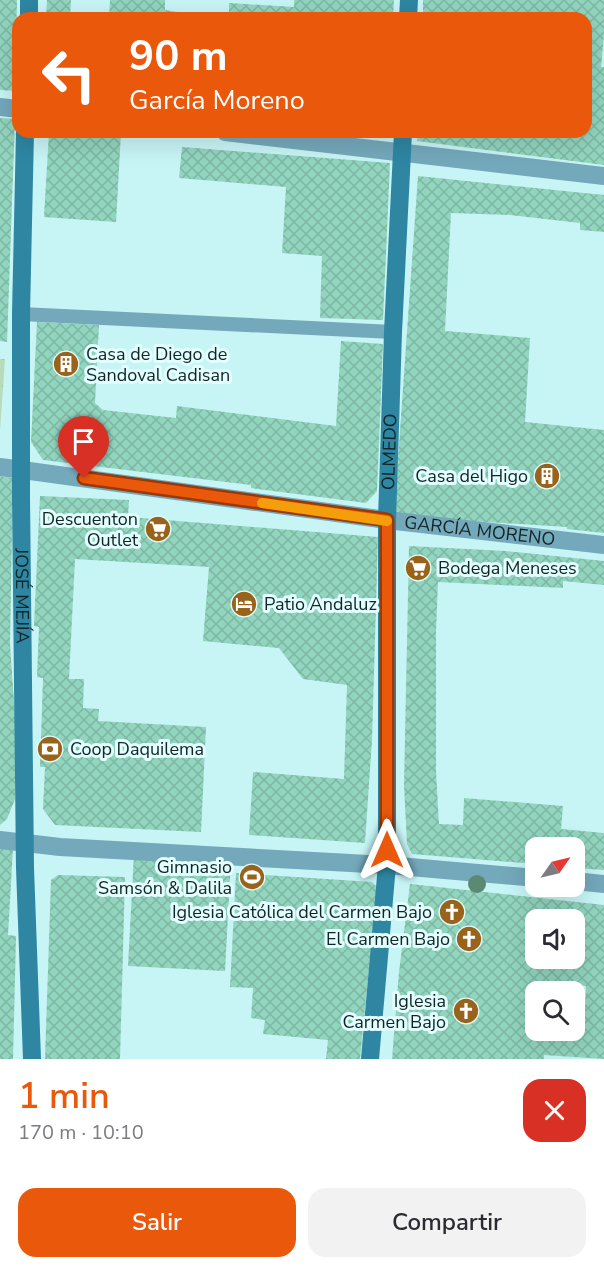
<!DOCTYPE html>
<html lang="es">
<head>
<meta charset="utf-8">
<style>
  :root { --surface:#fff; --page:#f2f2f3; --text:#2b2b33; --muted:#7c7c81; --accent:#ea580c }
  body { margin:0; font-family:"Nunito Sans",sans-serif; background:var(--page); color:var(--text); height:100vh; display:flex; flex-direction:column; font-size:22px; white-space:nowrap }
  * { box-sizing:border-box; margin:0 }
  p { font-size:20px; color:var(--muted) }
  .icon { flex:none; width:33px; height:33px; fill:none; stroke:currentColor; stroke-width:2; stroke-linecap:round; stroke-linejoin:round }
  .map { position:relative; height:1059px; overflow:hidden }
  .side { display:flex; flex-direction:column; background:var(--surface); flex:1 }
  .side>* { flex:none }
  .banner { position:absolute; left:12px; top:12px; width:580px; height:126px; border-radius:18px; box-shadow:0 6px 24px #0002; background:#ea580c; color:#fff; overflow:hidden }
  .needle { width:39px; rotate:56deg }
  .buttons { position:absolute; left:525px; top:837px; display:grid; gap:12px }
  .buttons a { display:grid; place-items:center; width:60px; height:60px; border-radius:12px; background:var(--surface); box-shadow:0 6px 24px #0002; font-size:30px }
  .pin { position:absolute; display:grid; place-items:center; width:51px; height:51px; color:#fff; margin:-62px -26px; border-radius:50% 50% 50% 0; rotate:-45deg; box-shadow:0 0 6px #0007 }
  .pin .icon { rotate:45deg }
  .me { position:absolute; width:66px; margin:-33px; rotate:0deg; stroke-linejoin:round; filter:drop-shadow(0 0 4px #0008) }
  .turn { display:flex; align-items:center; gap:21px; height:126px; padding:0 18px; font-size:27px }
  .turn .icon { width:78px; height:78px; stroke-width:2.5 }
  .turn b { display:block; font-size:42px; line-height:51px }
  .round { display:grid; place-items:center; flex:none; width:63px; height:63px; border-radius:18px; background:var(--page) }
  .summary { display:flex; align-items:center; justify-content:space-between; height:102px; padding:0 18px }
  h1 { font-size:36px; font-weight:600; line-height:45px; color:var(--accent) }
  .cta { display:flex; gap:12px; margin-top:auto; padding:12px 18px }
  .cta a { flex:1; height:69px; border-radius:18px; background:var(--accent); color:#fff; font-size:24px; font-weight:600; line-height:69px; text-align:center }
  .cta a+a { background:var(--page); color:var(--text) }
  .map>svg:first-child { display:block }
  .forest { fill:url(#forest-crowns) }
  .building { fill:url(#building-cross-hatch); fill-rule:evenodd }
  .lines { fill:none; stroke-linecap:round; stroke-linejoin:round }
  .lane { stroke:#74a8bb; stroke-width:14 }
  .street { stroke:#74a8bb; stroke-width:18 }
  .secondary { stroke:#2e86a2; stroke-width:18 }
  .tree { fill:#5b8a74 }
  .route-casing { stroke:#983908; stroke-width:15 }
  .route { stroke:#ea580c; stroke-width:10 }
  .slow { stroke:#f59e0b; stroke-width:10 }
  .labels { text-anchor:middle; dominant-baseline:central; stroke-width:6; stroke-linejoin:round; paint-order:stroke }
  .poi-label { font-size:18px; fill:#122424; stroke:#e3fefe; text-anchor:end }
  .street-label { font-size:18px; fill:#122424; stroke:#e3fefe }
</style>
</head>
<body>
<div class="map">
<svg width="604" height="1059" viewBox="0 0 604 1059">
  <defs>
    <pattern id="forest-crowns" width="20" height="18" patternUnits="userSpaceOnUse" patternTransform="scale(1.5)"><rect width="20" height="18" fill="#b9dbba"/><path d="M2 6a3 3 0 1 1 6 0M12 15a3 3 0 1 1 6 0" fill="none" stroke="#9ebca0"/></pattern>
    <pattern id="building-cross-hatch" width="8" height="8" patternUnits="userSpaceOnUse" patternTransform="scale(1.5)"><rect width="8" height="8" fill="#92d5bf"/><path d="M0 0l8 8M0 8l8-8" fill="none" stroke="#7db7a4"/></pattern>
  </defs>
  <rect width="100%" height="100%" fill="#c7f4f5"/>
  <polygon class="forest" points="0,359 5,359 0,431"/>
  <g class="building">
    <polygon points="0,0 17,0 15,91 0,90"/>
    <polygon points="47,0 71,0 70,18 46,18"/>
    <polygon points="110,0 165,0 165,10 216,18 109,18"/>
    <polygon points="294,0 394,0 393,18 229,18 229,3 294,7"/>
    <polygon points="423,0 604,0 604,35 601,67 604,67 604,165 417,141 418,132 586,132 586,18 423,18"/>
    <polygon points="0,118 15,119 7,342 0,341"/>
    <polygon points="49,132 121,133 116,222 44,217"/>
    <polygon points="182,147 390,163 383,320 320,318 322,256 282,253 286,187 179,178"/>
    <polygon points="418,176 604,195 604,232 580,230 580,223 510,215 451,213 445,331 530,338 525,422 604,430 604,533 567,529 567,527 394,516"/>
    <polygon points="37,322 99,325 95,403 103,410 176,418 177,406 336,426 341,341 383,344 377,491 366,503 251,488 251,485 43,460 31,442"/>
    <polygon points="0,476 13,478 10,644 15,716 15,799 7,819 0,825"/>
    <polygon points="40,496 129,500 128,517 378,537 372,740 365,843 249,835 253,772 344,779 347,685 303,679 279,648 203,641 209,567 126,562 75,559 69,679 84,679 83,708 99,709 98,721 206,727 201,832 55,825 43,809 45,767 40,767 43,678 37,677 39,627 34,626"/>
    <polygon points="409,546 505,551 604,561 604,585 563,581 563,588 438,582 436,631 436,771 439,824 463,825 464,798 563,806 561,829 604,833 604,870 574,868 574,848 536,848 536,864 412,854 407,844 404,786"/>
    <polygon points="0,847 13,848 8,935 16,936 13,1059 0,1059"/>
    <polygon points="134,854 231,860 225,971 128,966"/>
    <polygon points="236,873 372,882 377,887 360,1059 326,1059 328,1040 263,1034 265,1020 251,1018 253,988 230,987"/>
    <polygon points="58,875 125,877 120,1059 45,1059 51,880"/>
    <path d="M 410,884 L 604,905 L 604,1059 L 544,1055 L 544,1059 L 392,1059 L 399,972 ZM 536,920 L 574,920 L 574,958 L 536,958 ZM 548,983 L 586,986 L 585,1008 L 574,1007 L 574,1030 L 536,1030 L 536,992 L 548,992 Z"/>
  </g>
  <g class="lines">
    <polyline class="lane" points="21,314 393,332"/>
    <g class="street">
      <polyline points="0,107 18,109"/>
      <polyline points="225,132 604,176"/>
      <path id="s1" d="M 0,467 L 387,520 L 604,545"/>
      <polyline points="0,840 60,847 387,865 536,878"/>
      <polyline points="574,881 604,884"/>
    </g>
    <g class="secondary">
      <polyline points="29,18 29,0"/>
      <polyline points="408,18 409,0"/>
      <path id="s2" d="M 25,132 L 21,314 L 21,498 L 25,868 L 32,1059"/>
      <path id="s3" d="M 370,1059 L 387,865 L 387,520 L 393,332 L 403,132"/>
    </g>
  </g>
  <circle class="tree" cx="477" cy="884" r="9"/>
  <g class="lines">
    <g class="route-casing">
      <polyline id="route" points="84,478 387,520 387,850"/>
    </g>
    <use href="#route" class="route"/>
    <polyline class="slow" points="262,503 387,521"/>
  </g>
  <defs>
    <g id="building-disc" transform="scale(1.35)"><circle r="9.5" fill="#99631c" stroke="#e3fefe"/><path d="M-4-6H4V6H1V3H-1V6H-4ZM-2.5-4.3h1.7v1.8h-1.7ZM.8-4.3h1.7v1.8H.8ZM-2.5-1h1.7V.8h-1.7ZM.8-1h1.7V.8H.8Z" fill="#fff"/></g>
    <g id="supermarket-disc" transform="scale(1.35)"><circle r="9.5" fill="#99631c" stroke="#e3fefe"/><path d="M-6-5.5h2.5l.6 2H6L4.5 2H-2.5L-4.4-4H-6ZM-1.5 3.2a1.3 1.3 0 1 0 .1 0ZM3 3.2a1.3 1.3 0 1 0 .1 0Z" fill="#fff"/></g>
    <g id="hotel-disc" transform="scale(1.35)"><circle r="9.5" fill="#99631c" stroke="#e3fefe"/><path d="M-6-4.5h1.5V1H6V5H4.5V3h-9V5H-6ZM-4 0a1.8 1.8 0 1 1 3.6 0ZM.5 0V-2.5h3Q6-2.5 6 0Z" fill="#fff"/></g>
    <g id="bank-disc" transform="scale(1.35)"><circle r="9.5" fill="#99631c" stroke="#e3fefe"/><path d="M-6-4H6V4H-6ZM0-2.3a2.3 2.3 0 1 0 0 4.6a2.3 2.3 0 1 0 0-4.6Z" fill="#fff"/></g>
    <g id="stadium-disc" transform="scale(1.35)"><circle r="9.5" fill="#99631c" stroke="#e3fefe"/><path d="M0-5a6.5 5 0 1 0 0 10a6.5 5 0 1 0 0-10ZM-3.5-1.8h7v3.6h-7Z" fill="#fff"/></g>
    <g id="church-disc" transform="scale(1.35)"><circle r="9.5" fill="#99631c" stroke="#e3fefe"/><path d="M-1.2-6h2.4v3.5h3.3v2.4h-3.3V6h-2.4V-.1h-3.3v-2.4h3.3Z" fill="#fff"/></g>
  </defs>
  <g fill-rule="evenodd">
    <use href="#building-disc" x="66" y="364"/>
    <use href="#building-disc" x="547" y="476"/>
    <use href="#supermarket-disc" x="158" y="529"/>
    <use href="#supermarket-disc" x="418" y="568"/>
    <use href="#hotel-disc" x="244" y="604"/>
    <use href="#bank-disc" x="50" y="749"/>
    <use href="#stadium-disc" x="252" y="877"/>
    <use href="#church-disc" x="452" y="912"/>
    <use href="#church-disc" x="469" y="939"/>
    <use href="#church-disc" x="466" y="1011"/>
  </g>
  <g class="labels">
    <g class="poi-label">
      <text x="86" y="354" text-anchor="start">Casa de Diego de<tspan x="86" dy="21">Sandoval Cadisan</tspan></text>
      <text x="528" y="476">Casa del Higo</text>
      <text x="138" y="519">Descuenton<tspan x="138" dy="21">Outlet</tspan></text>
      <text x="438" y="568" text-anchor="start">Bodega Meneses</text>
      <text x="264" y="604" text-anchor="start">Patio Andaluz</text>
      <text x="70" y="749" text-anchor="start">Coop Daquilema</text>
      <text x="232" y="867">Gimnasio<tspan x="232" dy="21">Samsón &amp; Dalila</tspan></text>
      <text x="432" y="912">Iglesia Católica del Carmen Bajo</text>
      <text x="450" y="939">El Carmen Bajo</text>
      <text x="446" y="1001">Iglesia<tspan x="446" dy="21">Carmen Bajo</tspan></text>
    </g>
    <g class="street-label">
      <text stroke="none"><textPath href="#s3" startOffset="608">OLMEDO</textPath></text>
      <text stroke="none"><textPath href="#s1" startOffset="484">GARCÍA MORENO</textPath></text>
      <text stroke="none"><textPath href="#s2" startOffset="464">JOSÉ MEJÍA</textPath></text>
    </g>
  </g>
</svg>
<div class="buttons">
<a><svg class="needle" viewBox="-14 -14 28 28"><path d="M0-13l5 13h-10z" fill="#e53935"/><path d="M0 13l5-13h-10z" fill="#7c7c81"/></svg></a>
<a><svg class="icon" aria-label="sound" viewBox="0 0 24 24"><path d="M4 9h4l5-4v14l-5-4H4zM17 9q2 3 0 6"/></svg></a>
<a><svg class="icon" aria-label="search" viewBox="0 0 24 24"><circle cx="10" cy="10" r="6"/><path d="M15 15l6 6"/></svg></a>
</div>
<div class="pin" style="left:84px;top:478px;background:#d93025"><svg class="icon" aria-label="arrive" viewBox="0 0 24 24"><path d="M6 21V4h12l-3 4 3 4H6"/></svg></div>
<svg class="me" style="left:387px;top:850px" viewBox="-20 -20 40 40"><path d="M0-17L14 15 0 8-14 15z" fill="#ea580c" stroke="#fff" stroke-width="4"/></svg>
<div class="banner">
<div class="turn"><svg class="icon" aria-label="left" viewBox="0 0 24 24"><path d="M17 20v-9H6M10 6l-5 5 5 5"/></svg><div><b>90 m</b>García Moreno</div></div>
</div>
</div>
<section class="side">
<div class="summary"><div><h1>1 min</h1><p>170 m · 10:10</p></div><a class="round" style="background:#d93025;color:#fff"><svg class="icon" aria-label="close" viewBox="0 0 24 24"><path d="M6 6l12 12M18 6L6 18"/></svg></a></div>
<div class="cta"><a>Salir</a><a>Compartir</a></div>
</section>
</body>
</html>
